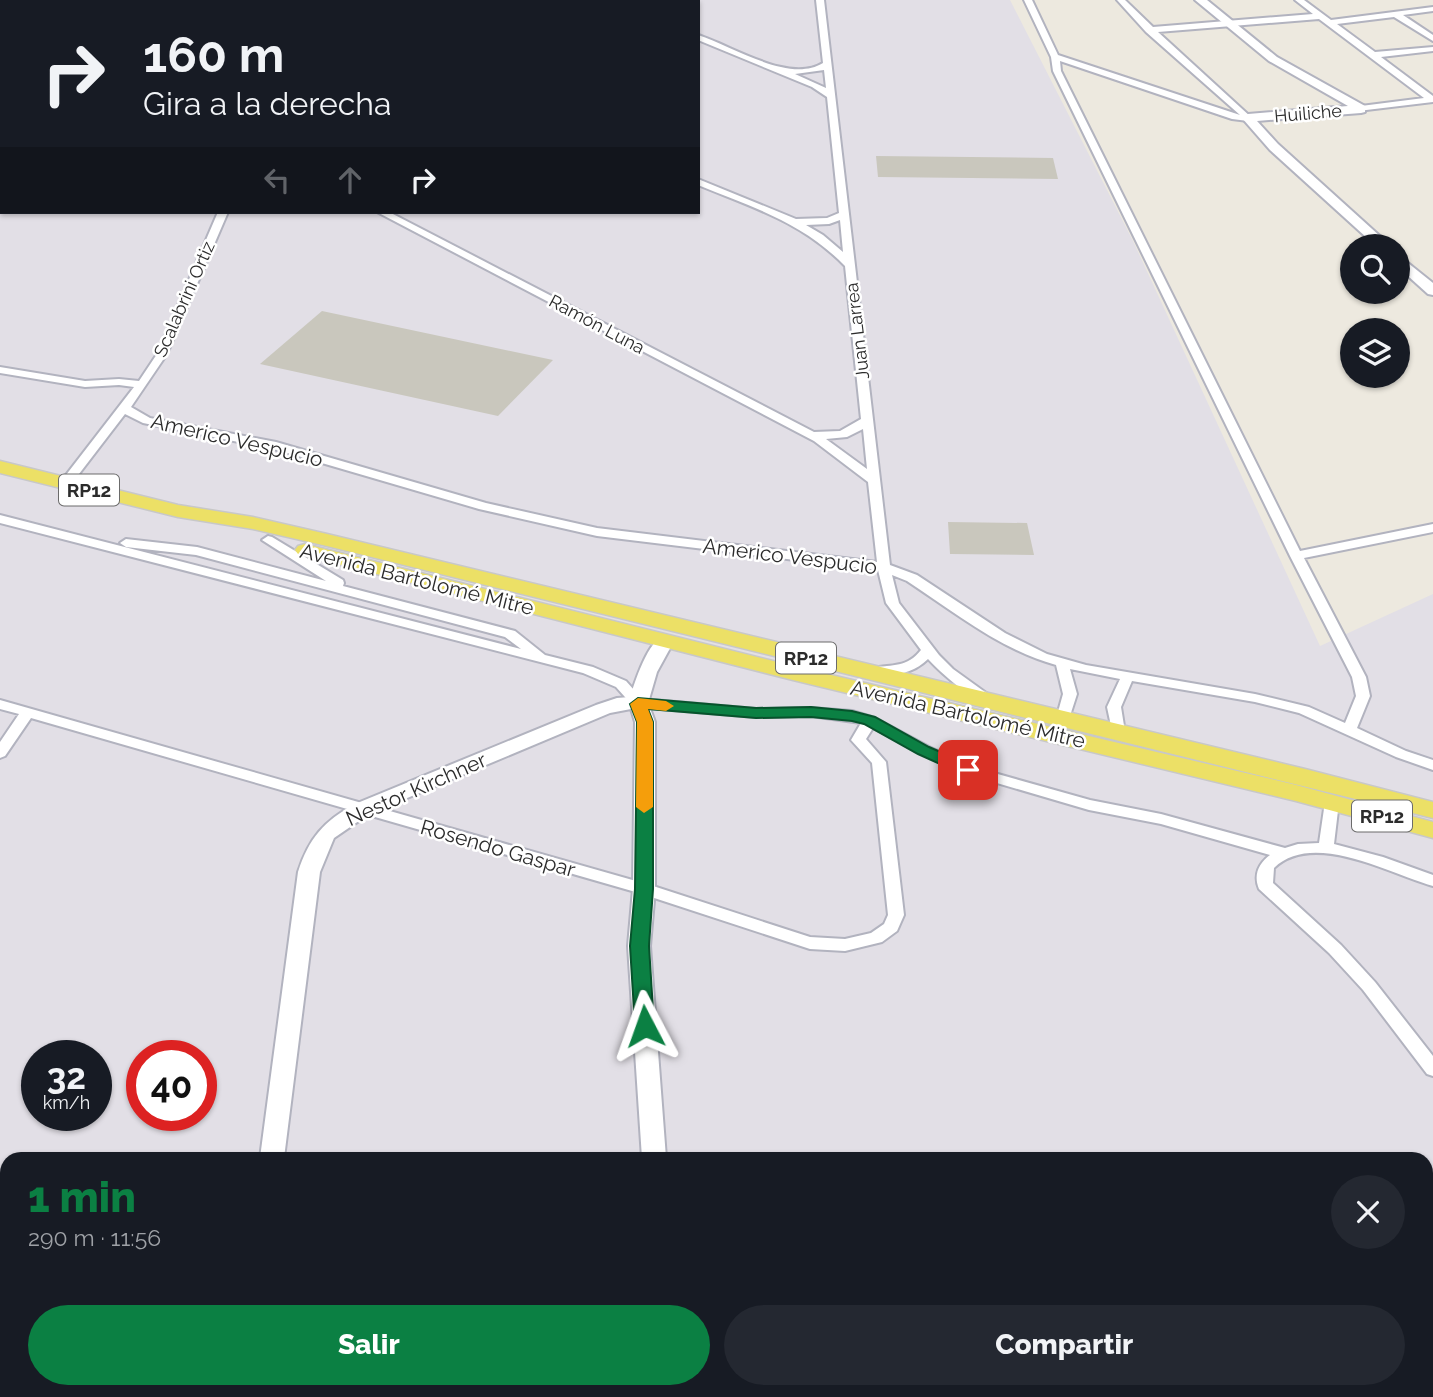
<!DOCTYPE html>
<html lang="es">
<head>
<meta charset="utf-8">
<style>
  :root { --surface:#171b24; --page:#242831; --text:#f1f3f6; --muted:#9ea1a6; --accent:#0b8043 }
  body { margin:0; font-family:Raleway,sans-serif; background:var(--page); color:var(--text); height:100vh; display:flex; flex-direction:column; font-size:26px; white-space:nowrap }
  * { box-sizing:border-box; margin:0 }
  p { font-size:23px; color:var(--muted) }
  .icon { flex:none; width:38px; height:38px; fill:none; stroke:currentColor; stroke-width:2; stroke-linecap:round; stroke-linejoin:round }
  .map { position:relative; flex:1; overflow:hidden }
  .drawer { position:absolute; left:0px; top:1152px; width:1433px; height:247px; display:flex; flex-direction:column; background:var(--surface); border-radius:21px 21px 0 0; box-shadow:0 2px 5px #0004 }
  .drawer>* { flex:none }
  .hud { position:absolute; left:0px; top:0px; width:700px; height:214px; box-shadow:0 2px 5px #0004; background:#171b24; color:var(--text); overflow:hidden }
  .tools { position:absolute; left:1340px; top:234px; display:grid; gap:14px }
  .tools a { display:grid; place-items:center; width:70px; height:70px; border-radius:50%; background:var(--surface); box-shadow:0 2px 5px #0004; font-size:35px }
  .speed { position:absolute; left:21px; top:1040px; display:flex; gap:14px; font-size:35px; font-weight:700; text-align:center }
  .speed>* { display:grid; place-content:center; width:91px; height:91px; border-radius:50%; background:var(--surface); box-shadow:0 2px 5px #0004; line-height:1 }
  .speed small { font-size:18px; font-weight:400 }
  .speed .limit { border:10px solid #d22; background:#fff; color:#111 }
  .pin { position:absolute; display:grid; place-items:center; width:60px; height:60px; color:#fff; margin:-30px; border-radius:14px; box-shadow:0 4px 10px #0006 }
  .me { position:absolute; width:77px; margin:-38px; rotate:356deg; stroke-linejoin:round; filter:drop-shadow(0 0 5px #0008) }
  .turn { display:flex; align-items:center; gap:24px; height:147px; padding:0 28px; font-size:32px }
  .turn .icon { width:91px; height:91px; stroke-width:2.5 }
  .turn b { display:block; font-size:49px; line-height:60px }
  .lanes { display:flex; align-items:center; height:66px; padding:0 28px; background:#0003; justify-content:center; gap:35px; direction:ltr }
  .lanes .off { opacity:.35 }
  .round { display:grid; place-items:center; flex:none; width:74px; height:74px; border-radius:37px; background:var(--page) }
  .summary { display:flex; align-items:center; justify-content:space-between; height:119px; padding:0 28px }
  h1 { font-size:42px; font-weight:800; line-height:52px; color:var(--accent) }
  .action { display:flex; gap:14px; margin-top:auto; padding:14px 28px }
  .action a { flex:1; height:80px; border-radius:42px; background:var(--accent); color:#fff; font-size:28px; font-weight:800; line-height:80px; text-align:center }
  .action a+a { background:var(--page); color:var(--text) }
  .map>svg:first-child { display:block }
  .industrial { fill:#e2dfe6; fill-rule:evenodd }
  .building { fill:#c9c7bd }
  .lines { fill:none; stroke-linecap:round; stroke-linejoin:round }
  .street-casing { stroke:#b2b3bf; stroke-width:4 }
  .secondary-casing { stroke:#b2b3bf; stroke-width:4 }
  .primary-casing { stroke:#c8c8c8; stroke-width:3 }
  .street { fill:#fff; fill-rule:evenodd }
  .secondary { fill:#fff; fill-rule:evenodd }
  .primary { fill:#ece066; fill-rule:evenodd }
  .route { fill:#0b8043; stroke:#07532c; stroke-width:2 }
  .slow { fill:#f59e0b }
  .labels { text-anchor:middle; dominant-baseline:central; stroke-width:5; stroke-linejoin:round; paint-order:stroke }
  .far-street-label { font-size:18px; fill:#2c2c2c; stroke:#fff }
  .shield { fill:#fff; stroke:#6b6b6b; stroke-width:2 }
  .shield-label { font-size:19px; font-weight:bold; fill:#2c2c2c }
  .street-label { font-size:21px; fill:#2c2c2c; stroke:#fff }
</style>
</head>
<body>
<div class="map">
<svg width="1433" height="1397" viewBox="0 0 1433 1397">
  <rect width="100%" height="100%" fill="#ede9df"/>
  <path class="industrial" d="M 0,0 L 1010,0 L 1133,241 L 1320,646 L 1433,594 L 1433,1397 L 0,1397 ZM 2,2 L 698,2 L 698,212 L 2,212 ZM 37,1055 L 96,1055 L 96,1115 L 37,1115 ZM 142,1055 L 201,1055 L 201,1115 L 142,1115 ZM 7,1158 L 1426,1158 L 1426,1391 L 7,1391 Z"/>
  <g class="building">
    <polygon points="876,156 1053,158 1058,179 878,177"/>
    <polygon points="322,311 553,360 498,416 260,364"/>
    <polygon points="948,522 1027,523 1034,555 950,554"/>
  </g>
  <g class="lines">
    <g class="street-casing">
      <g id="street">
        <polygon points="128,0 136,0 127,2"/>
        <polygon points="314,0 322,0 313,2"/>
        <polygon points="600,0 611,0 613,2 601,2"/>
        <polygon points="636,0 644,0 634,2"/>
        <path d="M 816,0 L 824,0 L 890,565 L 917,575 L 1005,633 L 1047,654 L 1086,665 L 1255,694 L 1309,707 L 1345,723 L 1356,696 L 1352,677 L 1290,556 L 1053,71 L 1051,57 L 1024,0 L 1032,0 L 1058,55 L 1240,115 L 1146,32 L 1117,0 L 1125,0 L 1153,27 L 1313,14 L 1295,0 L 1304,0 L 1331,20 L 1433,7 L 1433,11 L 1403,15 L 1433,35 L 1433,41 L 1394,17 L 1337,24 L 1375,52 L 1433,47 L 1433,51 L 1381,57 L 1433,96 L 1433,102 L 1358,111 L 1357,109 L 1361,106 L 1424,98 L 1319,19 L 1158,32 L 1252,118 L 1248,121 L 1232,119 L 1060,61 L 1061,71 L 1300,551 L 1433,524 L 1433,532 L 1304,558 L 1366,677 L 1370,696 L 1357,728 L 1406,751 L 1433,760 L 1433,770 L 1396,757 L 1299,713 L 1255,702 L 1132,681 L 1121,707 L 1125,732 L 1118,737 L 1113,735 L 1107,707 L 1120,679 L 1070,669 L 1077,694 L 1068,722 L 1058,722 L 1056,719 L 1063,694 L 1056,665 C 1001,650 954,612 907,581 L 892,575 L 899,603 L 939,655 L 953,669 L 996,700 L 994,703 C 977,706 940,672 928,659 C 914,673 892,678 873,674 L 871,671 L 873,668 C 893,664 907,668 921,650 L 886,603 L 878,570 L 597,536 L 479,509 L 274,449 L 143,423 L 125,414 L 69,487 L 61,487 L 59,484 L 134,387 L 119,385 L 85,387 L 0,373 L 0,367 L 85,381 L 119,379 L 139,381 L 157,354 L 218,212 L 228,212 L 167,354 L 131,407 L 150,418 L 276,442 L 486,503 L 597,528 L 877,562 L 868,482 L 814,441 L 377,212 L 389,212 L 814,432 L 840,431 L 861,419 L 845,266 C 802,222 754,208 698,185 L 698,179 L 796,219 L 827,218 L 839,213 L 827,97 L 812,87 L 698,40 L 698,35 C 733,46 789,84 823,63 ZM 824,70 L 826,88 L 795,74 ZM 840,220 L 843,252 L 823,235 L 806,225 L 829,224 ZM 863,429 L 867,469 L 826,439 L 847,437 Z"/>
        <polygon points="2,188 2,195 0,196 0,189"/>
        <path d="M 0,515 L 521,649 L 505,637 L 196,555 L 126,547 L 120,543 L 126,539 L 197,547 L 326,581 L 262,540 L 268,536 L 272,537 L 343,580 L 344,583 L 343,586 L 515,631 L 545,655 L 593,667 L 626,681 L 642,699 L 756,709 L 811,708 L 852,711 L 875,718 L 929,747 L 973,767 L 1090,800 L 1161,814 L 1285,848 L 1298,844 L 1319,843 L 1325,802 L 1327,798 L 1337,798 L 1339,802 L 1334,844 L 1383,857 L 1433,875 L 1433,886 C 1390,874 1313,830 1274,868 L 1273,883 L 1341,945 L 1375,982 L 1433,1056 L 1433,1076 L 1427,1074 L 1363,990 L 1329,953 L 1259,889 C 1253,875 1259,863 1270,855 L 1161,824 L 1089,810 L 963,773 L 873,728 L 866,739 L 886,762 L 904,915 L 897,931 L 882,942 L 845,951 L 810,949 L 639,893 L 31,718 L 5,756 L 0,758 L 0,742 L 19,714 L 0,709 L 0,700 L 650,885 L 810,937 L 845,939 L 871,933 L 884,924 L 888,915 L 872,763 L 851,740 L 861,723 L 811,716 L 756,717 L 638,707 L 633,706 L 616,687 L 583,673 L 0,523 Z"/>
      </g>
    </g>
    <g class="secondary-casing">
      <g id="secondary">
        <polygon points="1195,0 1207,0 1277,57 1365,106 1365,112 1361,113 1257,121 1278,144 1392,247 1377,247 1270,150 1242,118 1248,114 1348,106 1269,61"/>
        <polygon points="1398,255 1433,283 1433,295 1428,294 1398,267"/>
        <path d="M 665,635 L 674,641 L 657,672 L 648,703 L 655,722 L 655,889 L 650,946 L 666,1158 L 642,1158 L 628,946 L 633,889 L 635,722 L 631,709 L 610,713 L 369,814 L 334,838 L 320,872 L 284,1158 L 260,1158 L 298,872 C 309,838 324,821 355,804 L 596,705 L 617,698 L 630,697 C 635,682 648,640 665,635 Z"/>
        <polygon points="225,1391 253,1391 252,1397 224,1397"/>
        <polygon points="659,1391 687,1391 688,1397 660,1397"/>
      </g>
    </g>
    <g class="primary-casing">
      <g id="primary">
        <polygon points="0,461 178,505 253,517 327,534 1305,769 1433,802 1433,818 327,546 253,529 178,517 0,473"/>
        <polygon points="305,544 793,666 1296,785 1433,822 1433,838 1296,801 793,680 298,554 295,550 298,546"/>
      </g>
    </g>
    <use href="#street" class="street"/>
    <use href="#secondary" class="secondary"/>
    <use href="#primary" class="primary"/>
  </g>
  <polygon class="route" points="638,698 756,708 811,707 852,711 875,717 929,747 973,766 976,770 968,775 962,774 918,754 864,724 852,721 811,717 756,718 648,709 653,722 653,889 649,946 654,1026 652,1031 645,1033 638,1031 635,1026 630,946 635,889 637,722 630,704"/>
  <polygon class="slow" points="638,698 666,701 674,706 666,711 648,709 653,722 653,807 644,813 636,807 637,722 630,704"/>
  <g class="labels">
    <g class="far-street-label">
      <text transform="translate(1308 113) rotate(-5)">Huiliche</text>
      <text transform="translate(184 299) rotate(-66)">Scalabrini Ortiz</text>
      <text transform="translate(597 324) rotate(28)">Ramón Luna</text>
      <text transform="translate(857 331) rotate(-97)">Juan Larrea</text>
    </g>
    <g class="shield">
      <rect x="59" y="474.5" width="60" height="31" rx="5"/>
      <rect x="776" y="642.5" width="60" height="31" rx="5"/>
      <rect x="1352" y="800.5" width="60" height="31" rx="5"/>
    </g>
    <g class="shield-label">
      <text x="89" y="490">RP12</text>
      <text x="806" y="658">RP12</text>
      <text x="1382" y="816">RP12</text>
    </g>
    <g class="street-label">
      <text transform="translate(237 440) rotate(13)">Americo Vespucio</text>
      <text transform="translate(790 556) rotate(7)">Americo Vespucio</text>
      <text transform="translate(417 579) rotate(14)">Avenida Bartolomé Mitre</text>
      <text transform="translate(968 714) rotate(13)">Avenida Bartolomé Mitre</text>
      <text transform="translate(416 789) rotate(-24)">Nestor Kirchner</text>
      <text transform="translate(498 848) rotate(16)">Rosendo Gaspar</text>
    </g>
  </g>
</svg>
<div class="tools">
<a><svg class="icon" aria-label="search" viewBox="0 0 24 24"><circle cx="10" cy="10" r="6"/><path d="M15 15l6 6"/></svg></a>
<a><svg class="icon" aria-label="layers" viewBox="0 0 24 24"><path d="M12 4l9 5-9 5-9-5zM3 14l9 5 9-5"/></svg></a>
</div>
<div class="speed"><div>32<small>km/h</small></div><div class="limit">40</div></div>
<div class="pin" style="left:968px;top:770px;background:#d93025"><svg class="icon" aria-label="arrive" viewBox="0 0 24 24"><path d="M6 21V4h12l-3 4 3 4H6"/></svg></div>
<svg class="me" style="left:645px;top:1026px" viewBox="-20 -20 40 40"><path d="M0-17L14 15 0 8-14 15z" fill="#0b8043" stroke="#fff" stroke-width="4"/></svg>
<div class="hud">
<div class="turn"><svg class="icon" aria-label="right" viewBox="0 0 24 24"><path d="M7 20v-9h11M14 6l5 5-5 5"/></svg><div><b>160 m</b>Gira a la derecha</div></div>
<div class="lanes"><svg class="icon off" aria-label="left" viewBox="0 0 24 24"><path d="M17 20v-9H6M10 6l-5 5 5 5"/></svg><svg class="icon off" aria-label="ahead" viewBox="0 0 24 24"><path d="M12 20V5M6 11l6-6 6 6"/></svg><svg class="icon" aria-label="right" viewBox="0 0 24 24"><path d="M7 20v-9h11M14 6l5 5-5 5"/></svg></div>
</div>
<section class="drawer">
<div class="summary"><div><h1>1 min</h1><p>290 m · 11:56</p></div><a class="round"><svg class="icon" aria-label="close" viewBox="0 0 24 24"><path d="M6 6l12 12M18 6L6 18"/></svg></a></div>
<div class="action"><a>Salir</a><a>Compartir</a></div>
</section>
</div>
</body>
</html>
